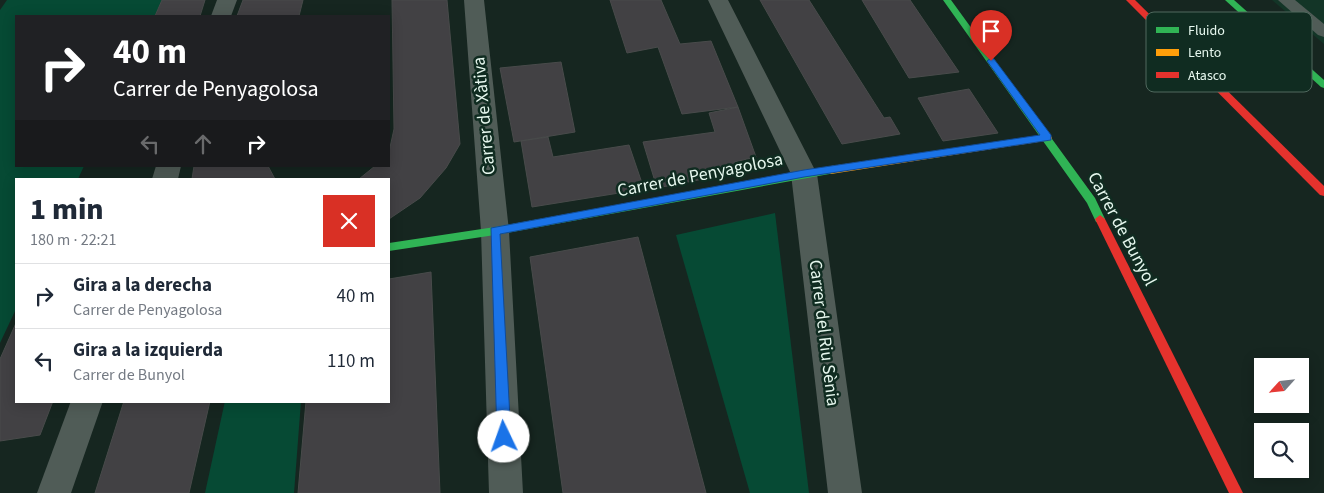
<!DOCTYPE html>
<html lang="es">
<head>
<meta charset="utf-8">
<style>
  :root { --surface:#fff; --page:#f2f2f3; --text:#1f2937; --muted:#747a83; --line:#e0e1e3 }
  body { margin:0; font-family:"Source Sans 3",sans-serif; background:var(--page); color:var(--text); height:100vh; display:flex; flex-direction:column; font-size:19px; white-space:nowrap }
  * { box-sizing:border-box; margin:0 }
  p { font-size:16px; color:var(--muted) }
  .icon { flex:none; width:28px; height:28px; fill:none; stroke:currentColor; stroke-width:2; stroke-linecap:round; stroke-linejoin:round }
  .map { position:relative; flex:1; overflow:hidden }
  .panel { position:absolute; left:15px; top:178px; width:375px; height:225px; display:flex; flex-direction:column; background:var(--surface); border-radius:0px; box-shadow:0 2px 12px #0003 }
  .panel>* { flex:none }
  .banner { position:absolute; left:15px; top:15px; width:375px; height:152px; border-radius:0px; box-shadow:0 2px 12px #0003; background:#202124; color:#fff; overflow:hidden }
  .needle { width:32px; rotate:243deg }
  .controls { position:absolute; left:1254px; top:358px; display:grid; gap:10px }
  .controls a { display:grid; place-items:center; width:55px; height:55px; border-radius:0px; background:var(--surface); box-shadow:0 2px 12px #0003; font-size:25px }
  .pin { position:absolute; display:grid; place-items:center; width:42px; height:42px; color:#fff; margin:-51px -21px; border-radius:50% 50% 50% 0; rotate:-45deg; box-shadow:0 0 5px #0007 }
  .pin .icon { rotate:45deg }
  .me { position:absolute; width:55px; margin:-28px; rotate:357deg; stroke-linejoin:round; filter:drop-shadow(0 0 4px #0008) }
  .turn { display:flex; align-items:center; gap:18px; height:105px; padding:0 15px; font-size:22px }
  .turn .icon { width:65px; height:65px; stroke-width:2.5 }
  .turn b { display:block; font-size:35px; line-height:42px }
  .lanes { display:flex; align-items:center; height:48px; padding:0 15px; background:#0003; justify-content:center; gap:25px; direction:ltr }
  .lanes .off { opacity:.35 }
  .round { display:grid; place-items:center; flex:none; width:52px; height:52px; border-radius:0px; background:var(--page) }
  .headline { display:flex; align-items:center; justify-content:space-between; height:85px; padding:0 15px }
  h1 { font-size:30px; font-weight:800; line-height:38px }
  ul { padding:0; list-style:none }
  li { display:flex; align-items:center; gap:15px; height:65px; padding:0 15px; border-top:1px solid var(--line) }
  li div { flex:1 }
  li b { display:block; font-size:19px }
  li em { font-style:normal }
  .map>svg:first-child { display:block }
  .built { fill:#133527 }
  .green { fill:#064a34 }
  .building { fill:#424144; stroke:#494b4b }
  .lines { fill:none; stroke-linecap:round; stroke-linejoin:round }
  .lane { fill:#505c57; fill-rule:evenodd }
  .street { fill:#505c57; fill-rule:evenodd }
  .fast { fill:#30b455; fill-rule:evenodd }
  .slow { fill:#ff9f0a; fill-rule:evenodd }
  .jam { fill:#e5322d; fill-rule:evenodd }
  .route { fill:#1a73e8; stroke:#114b97 }
  .labels { text-anchor:middle; dominant-baseline:central; stroke-width:5; stroke-linejoin:round; paint-order:stroke }
  .street-label { font-size:18px; fill:#e6f7ee; stroke:#102c21 }
  .key { fill:#102c21; stroke:#50695e; stroke-width:1 }
  .key-label { font-size:14px; fill:#e6f7ee }
</style>
</head>
<body>
<div class="map">
<svg width="1324" height="493" viewBox="0 0 1324 493">
  <rect width="100%" height="100%" fill="#162620"/>
  <polygon class="built" points="1272,0 1324,0 1324,44"/>
  <g class="green">
    <polygon points="7,0 162,0 155,16 16,16 16,166 84,166 78,179 16,179 16,309 0,343 0,10"/>
    <polygon points="775,213 809,493 750,493 676,235"/>
    <polygon points="225,401 301,401 294,493 205,493"/>
  </g>
  <g class="building">
    <polygon points="162,0 205,0 200,16 155,16"/>
    <polygon points="243,0 303,0 299,16 237,16"/>
    <polygon points="392,0 447,0 460,144 446,168 420,198 389,219 389,179 359,179 375,166 389,166 389,152 394,129"/>
    <polygon points="610,0 661,0 680,44 711,41 738,107 682,114 658,47 627,53"/>
    <polygon points="760,0 809,0 884,118 890,117 900,134 842,144"/>
    <polygon points="862,0 910,0 959,72 909,78"/>
    <polygon points="561,62 575,132 514,142 500,68"/>
    <polygon points="969,89 998,133 943,141 918,98"/>
    <polygon points="738,107 756,157 734,162 739,172 657,188 643,142 715,132 709,113"/>
    <polygon points="548,137 553,157 629,145 644,189 532,207 521,141"/>
    <polygon points="194,166 268,166 275,179 192,179"/>
    <polygon points="638,237 706,493 563,493 530,257"/>
    <polygon points="431,272 440,493 298,493 306,401 389,401 389,279"/>
    <polygon points="16,323 16,401 53,401 40,435 0,441 0,359"/>
    <polygon points="124,401 210,401 189,493 95,493"/>
  </g>
  <g class="lines">
    <polygon class="lane" points="1278,0 1295,0 1324,24 1324,37 1318,35"/>
    <g class="street">
      <polygon points="217,0 237,0 231,16 211,16"/>
      <polygon points="464,0 484,0 509,231 523,493 489,493 481,231"/>
      <polygon points="708,0 728,0 817,174 862,493 828,493 791,174"/>
      <polygon points="156,166 181,166 178,179 152,179"/>
      <polygon points="71,401 103,401 71,493 37,493"/>
    </g>
    <g class="fast">
      <polygon points="943,0 951,0 1095,198 1105,219 1104,222 1096,222 1087,203"/>
      <polygon points="1225,0 1234,0 1324,80 1324,88 1321,87"/>
      <polygon points="831,166 835,167 836,170 835,173 495,235 389,251 389,243 495,227"/>
    </g>
    <polygon class="slow" points="1047,135 1051,136 1052,138 1051,140 831,174 826,170 831,166"/>
    <g class="jam">
      <polygon points="1126,0 1135,0 1324,186 1324,196 1320,195"/>
      <polygon points="1100,215 1105,219 1243,493 1229,493 1095,219"/>
    </g>
  </g>
  <polygon class="route" points="991,58 994,59 1051,135 1051,140 804,177 500,234 511,437 509,441 504,443 499,441 497,437 491,228 804,170 1040,135 987,61"/>
  <g class="labels">
    <g class="street-label">
      <text transform="translate(484 116) rotate(-95)">Carrer de Xàtiva</text>
      <text transform="translate(700 175) rotate(-11)">Carrer de Penyagolosa</text>
      <text transform="translate(1122 229) rotate(62)">Carrer de Bunyol</text>
      <text transform="translate(824 333) rotate(83)">Carrer del Riu Sènia</text>
    </g>
  </g>
  <rect x="1146" y="12" width="166" height="80" rx="8" class="key"/>
  <rect x="1156" y="27" width="23" height="6" fill="#30b455"/>
  <rect x="1156" y="49" width="23" height="7" fill="#ff9f0a"/>
  <rect x="1156" y="72" width="23" height="6" fill="#e5322d"/>
  <g class="key-label">
    <text x="1188" y="35">Fluido</text>
    <text x="1188" y="57">Lento</text>
    <text x="1188" y="80">Atasco</text>
  </g>
</svg>
<div class="controls">
<a><svg class="needle" viewBox="-14 -14 28 28"><path d="M0-13l5 13h-10z" fill="#e53935"/><path d="M0 13l5-13h-10z" fill="#747a83"/></svg></a>
<a><svg class="icon" aria-label="search" viewBox="0 0 24 24"><circle cx="10" cy="10" r="6"/><path d="M15 15l6 6"/></svg></a>
</div>
<div class="pin" style="left:991px;top:61px;background:#d93025"><svg class="icon" aria-label="arrive" viewBox="0 0 24 24"><path d="M6 21V4h12l-3 4 3 4H6"/></svg></div>
<svg class="me" style="left:504px;top:437px" viewBox="-20 -20 40 40"><circle r="19" fill="#fff"/><path d="M0-13L10 11 0 6-10 11z" fill="#1a73e8"/></svg>
<div class="banner">
<div class="turn"><svg class="icon" aria-label="right" viewBox="0 0 24 24"><path d="M7 20v-9h11M14 6l5 5-5 5"/></svg><div><b>40 m</b>Carrer de Penyagolosa</div></div>
<div class="lanes"><svg class="icon off" aria-label="left" viewBox="0 0 24 24"><path d="M17 20v-9H6M10 6l-5 5 5 5"/></svg><svg class="icon off" aria-label="ahead" viewBox="0 0 24 24"><path d="M12 20V5M6 11l6-6 6 6"/></svg><svg class="icon" aria-label="right" viewBox="0 0 24 24"><path d="M7 20v-9h11M14 6l5 5-5 5"/></svg></div>
</div>
<section class="panel">
<div class="headline"><div><h1>1 min</h1><p>180 m · 22:21</p></div><a class="round" style="background:#d93025;color:#fff"><svg class="icon" aria-label="close" viewBox="0 0 24 24"><path d="M6 6l12 12M18 6L6 18"/></svg></a></div>
<ul>
<li><svg class="icon" aria-label="right" viewBox="0 0 24 24"><path d="M7 20v-9h11M14 6l5 5-5 5"/></svg><div><b>Gira a la derecha</b><p>Carrer de Penyagolosa</p></div><em>40 m</em></li>
<li><svg class="icon" aria-label="left" viewBox="0 0 24 24"><path d="M17 20v-9H6M10 6l-5 5 5 5"/></svg><div><b>Gira a la izquierda</b><p>Carrer de Bunyol</p></div><em>110 m</em></li>
</ul>
</section>
</div>
</body>
</html>
